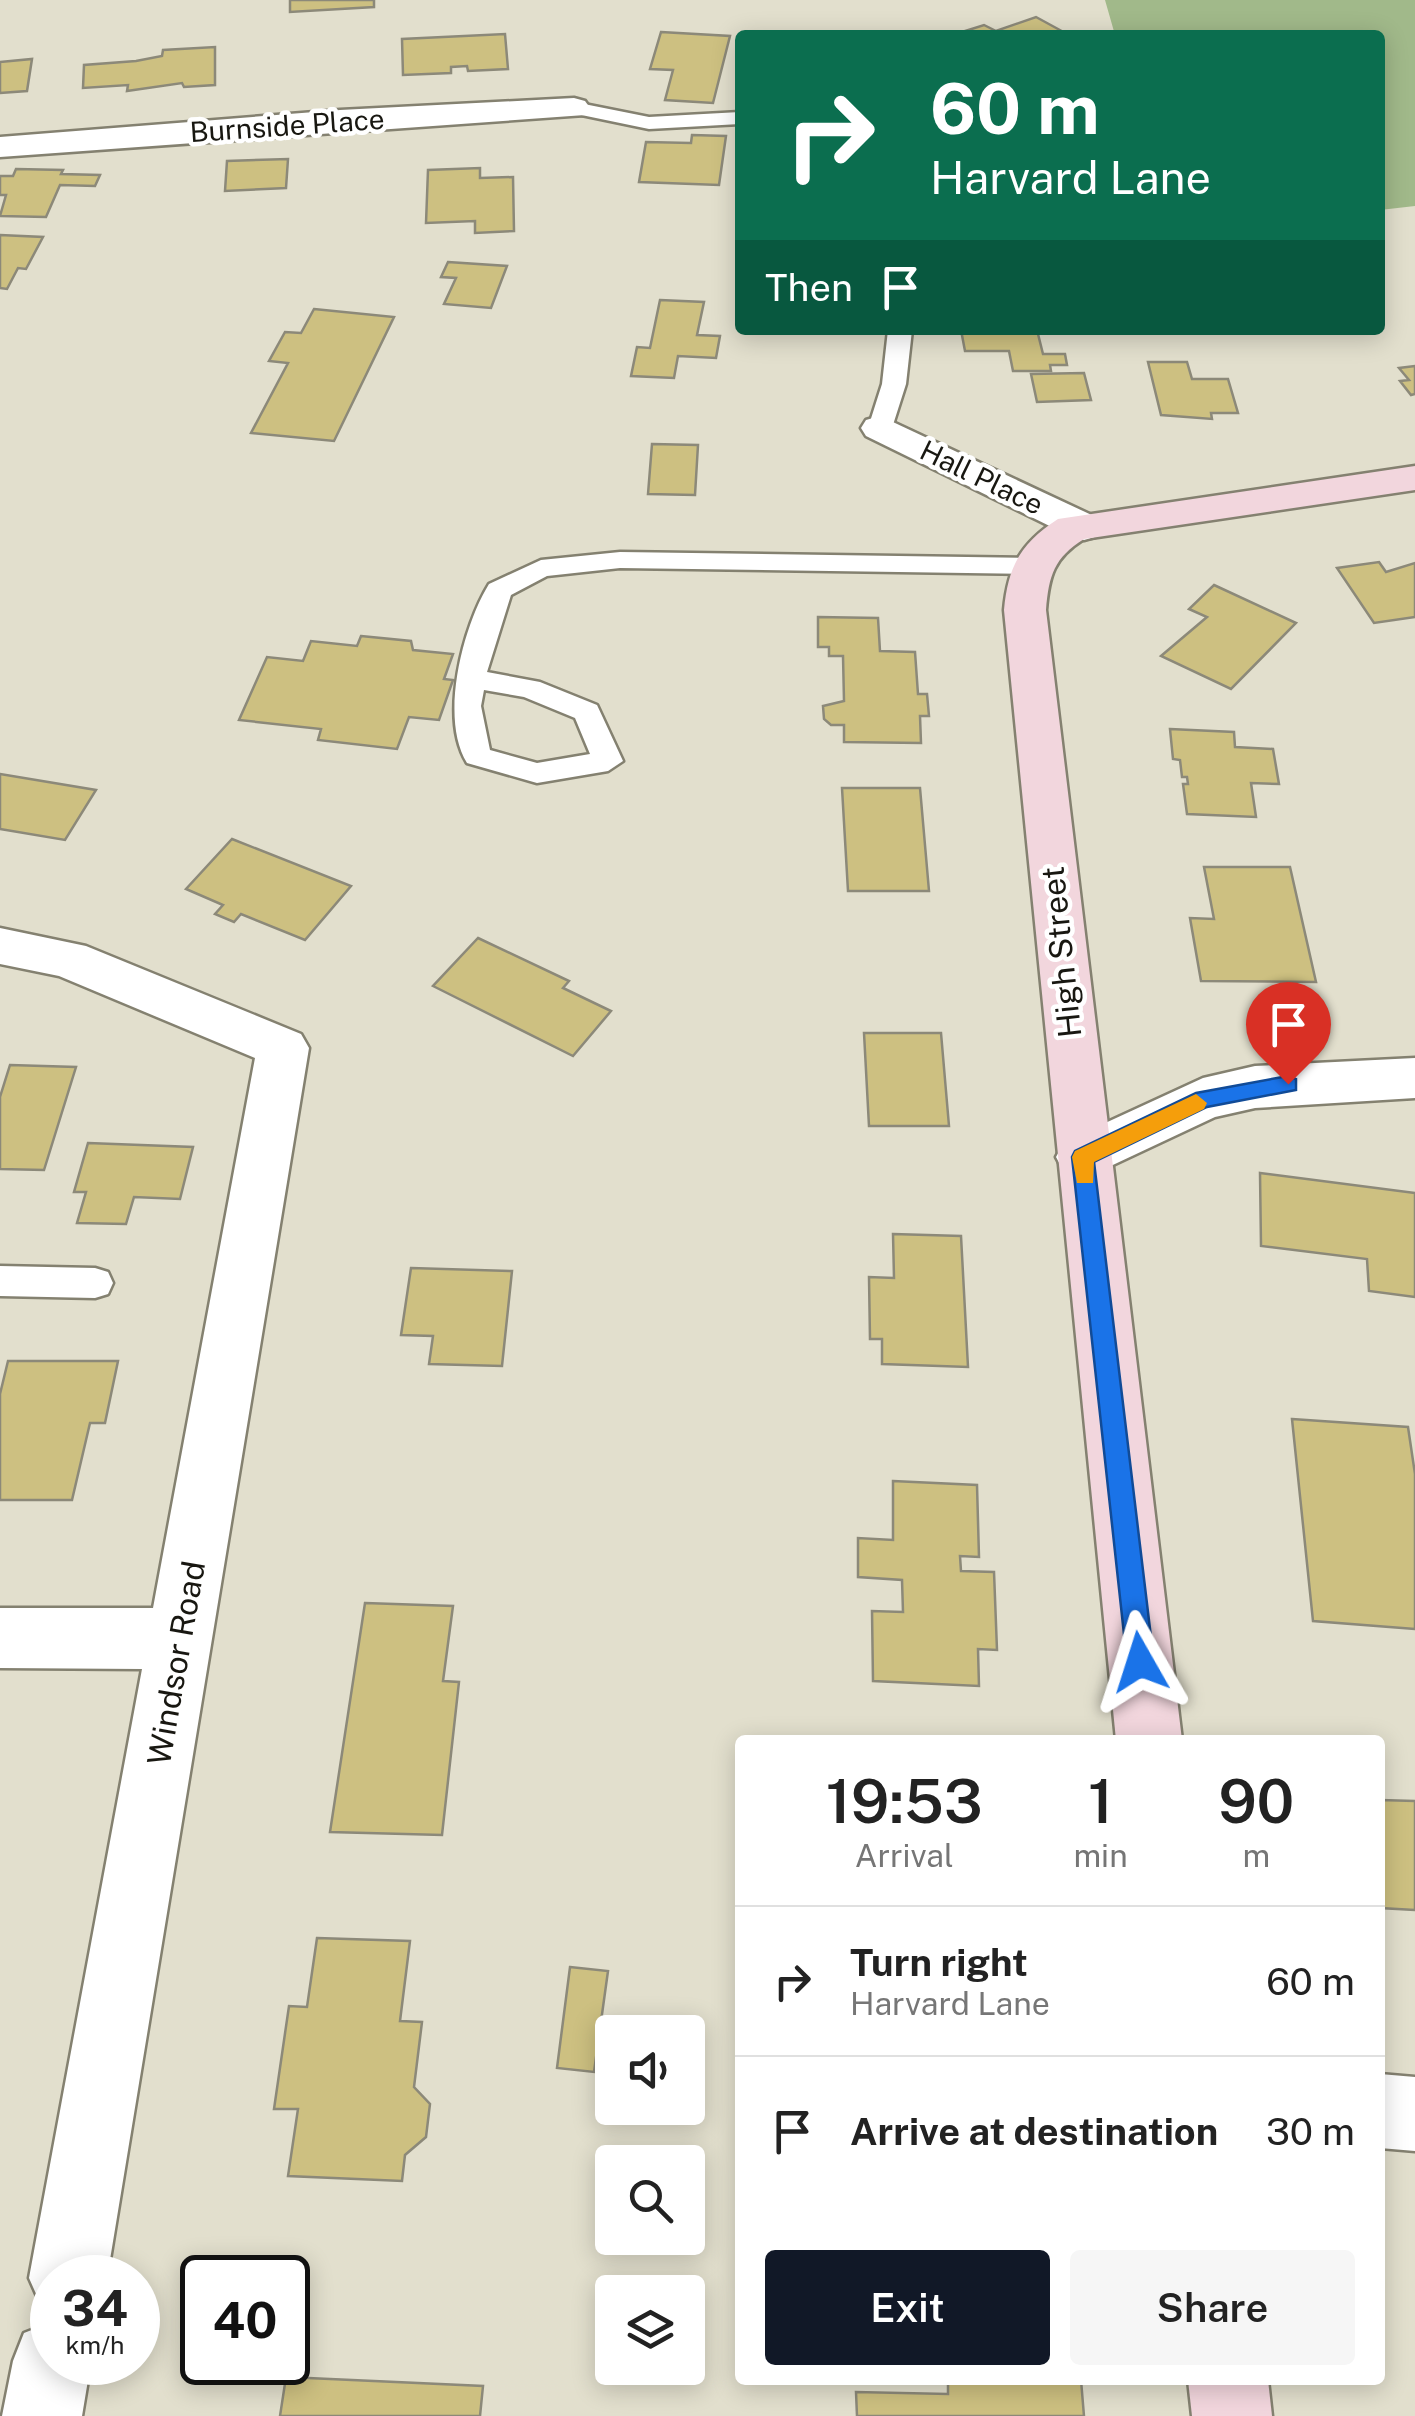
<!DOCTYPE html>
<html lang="en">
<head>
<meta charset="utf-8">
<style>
  :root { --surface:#fff; --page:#f6f6f6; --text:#222; --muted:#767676; --line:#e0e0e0; --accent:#111827 }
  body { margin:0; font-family:"Public Sans",sans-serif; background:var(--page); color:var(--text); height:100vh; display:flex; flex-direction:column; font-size:38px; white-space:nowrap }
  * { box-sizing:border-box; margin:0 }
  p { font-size:32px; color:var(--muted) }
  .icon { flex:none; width:55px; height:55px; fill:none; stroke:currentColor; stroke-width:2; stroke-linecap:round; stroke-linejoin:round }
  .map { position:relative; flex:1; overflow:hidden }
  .drawer { position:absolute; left:735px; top:1735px; width:650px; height:650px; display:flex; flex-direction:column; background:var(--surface); border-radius:10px; box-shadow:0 5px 25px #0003 }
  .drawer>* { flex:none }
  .hud { position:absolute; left:735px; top:30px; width:650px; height:305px; border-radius:10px; box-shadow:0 5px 25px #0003; background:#0b6e4f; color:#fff; overflow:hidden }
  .fabs { position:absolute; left:595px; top:2015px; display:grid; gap:20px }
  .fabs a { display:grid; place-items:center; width:110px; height:110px; border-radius:10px; background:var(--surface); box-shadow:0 5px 25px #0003; font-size:50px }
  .speed { position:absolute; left:30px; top:2255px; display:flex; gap:20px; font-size:50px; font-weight:700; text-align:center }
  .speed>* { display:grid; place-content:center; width:130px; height:130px; border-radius:50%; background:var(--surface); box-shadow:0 5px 25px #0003; line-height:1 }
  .speed small { font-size:25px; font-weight:400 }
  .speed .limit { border:5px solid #111; border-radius:15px; background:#fff; color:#111 }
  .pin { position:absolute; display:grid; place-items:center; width:85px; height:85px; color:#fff; margin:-102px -42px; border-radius:50% 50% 50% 0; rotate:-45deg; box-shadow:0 0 10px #0007 }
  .pin .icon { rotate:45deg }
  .me { position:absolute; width:110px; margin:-55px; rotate:354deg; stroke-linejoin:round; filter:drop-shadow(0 0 8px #0008) }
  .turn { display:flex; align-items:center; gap:35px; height:210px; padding:0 30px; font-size:45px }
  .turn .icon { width:130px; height:130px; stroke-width:2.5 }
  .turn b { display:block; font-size:70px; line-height:85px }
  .then { display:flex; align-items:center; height:95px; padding:0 30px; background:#0003; gap:20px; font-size:38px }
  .eta { display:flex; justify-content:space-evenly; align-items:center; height:170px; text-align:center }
  .eta b { font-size:60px; font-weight:600; line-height:70px }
  .cta { display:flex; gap:20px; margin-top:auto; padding:20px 30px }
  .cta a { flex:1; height:115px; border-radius:10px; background:var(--accent); color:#fff; font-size:40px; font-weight:600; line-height:115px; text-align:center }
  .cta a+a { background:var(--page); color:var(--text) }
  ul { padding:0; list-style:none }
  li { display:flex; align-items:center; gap:30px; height:150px; padding:0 30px; border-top:2px solid var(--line) }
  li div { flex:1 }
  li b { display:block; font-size:38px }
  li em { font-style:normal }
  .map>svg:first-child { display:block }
  .green { fill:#a1b98a }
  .building { fill:#cdc081; stroke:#8c8979; stroke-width:2.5 }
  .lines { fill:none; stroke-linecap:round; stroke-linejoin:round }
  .lane-casing { stroke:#848170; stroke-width:5 }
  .street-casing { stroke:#848170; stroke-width:5 }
  .secondary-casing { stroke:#848170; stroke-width:5 }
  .lane { fill:#fff; fill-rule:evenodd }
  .street { fill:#fff; fill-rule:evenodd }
  .secondary { fill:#f2d6dd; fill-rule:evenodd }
  .route { fill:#1a73e8; stroke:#114b97; stroke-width:2.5 }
  .slow { fill:#f59e0b }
  .labels { text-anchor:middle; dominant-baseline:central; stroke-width:9; stroke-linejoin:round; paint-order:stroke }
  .far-street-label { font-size:28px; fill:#181711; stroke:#fff }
  .street-label { font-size:32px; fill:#181711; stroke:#fff }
</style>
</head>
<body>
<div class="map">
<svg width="1415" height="2416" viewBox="0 0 1415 2416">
  <rect width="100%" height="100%" fill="#e2dfcd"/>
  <polygon class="green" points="1105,0 1415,0 1415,206 1380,210 1380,35 1115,35"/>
  <g class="building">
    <polygon points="290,0 374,0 374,7 290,12"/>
    <polygon points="1036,17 1069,35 962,32 984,25 996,31"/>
    <polygon points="661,32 730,36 713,103 665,100 673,70 650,69"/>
    <polygon points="505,34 508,69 468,71 467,66 451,67 451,73 403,75 402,39"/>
    <polygon points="215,47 215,85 184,87 182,83 127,91 128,85 83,88 84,65 136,61 162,56 163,50"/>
    <polygon points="32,59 27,91 0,93 0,62"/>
    <polygon points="692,135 726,136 719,185 639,182 646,142 691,143"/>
    <polygon points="288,159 286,188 225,191 227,161"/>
    <polygon points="480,168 480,178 513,177 514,231 475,233 475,221 426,223 428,170"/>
    <polygon points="16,169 63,170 61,174 100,175 95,186 60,185 46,217 0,216 6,195 0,195 0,176 13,176"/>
    <polygon points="0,235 43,237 26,269 18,268 7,289 0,288"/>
    <polygon points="448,262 507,266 491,308 444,304 456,278 441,277"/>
    <polygon points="660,300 704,302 697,335 720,336 716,358 678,356 674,378 631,376 637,347 650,348"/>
    <polygon points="314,309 394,317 334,441 251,433 288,363 269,361 285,332 301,333"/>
    <polygon points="961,330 1037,330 1043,354 1065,354 1067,365 1050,365 1051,371 1013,371 1009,351 965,351"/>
    <polygon points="1148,362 1187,362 1192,379 1228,379 1238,413 1211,413 1212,419 1161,415"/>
    <polygon points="1415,366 1415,394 1411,395 1400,381 1409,380 1399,368"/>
    <polygon points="1084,373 1091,400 1037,402 1031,374"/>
    <polygon points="652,444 698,445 695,495 648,494"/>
    <polygon points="1379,562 1386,572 1415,563 1415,617 1374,623 1337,568"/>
    <polygon points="1214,585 1296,623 1231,689 1161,656 1207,617 1189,609"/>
    <polygon points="818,617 878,618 880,651 915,652 918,694 927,694 929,716 920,716 921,743 844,742 844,725 831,725 824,719 823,706 844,701 843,656 829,656 829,647 818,647"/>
    <polygon points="361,636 411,641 413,650 453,654 444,679 453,680 439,720 409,717 397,749 318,740 321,729 239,720 267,657 303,661 311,641 357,646"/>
    <polygon points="1170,729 1234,732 1235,747 1273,749 1279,784 1251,783 1256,817 1187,814 1183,784 1188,784 1187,777 1182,777 1180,760 1173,759"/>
    <polygon points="0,774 96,790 65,840 0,829"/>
    <polygon points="842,788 920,788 929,891 848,891"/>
    <polygon points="232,839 351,886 305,940 241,914 234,922 215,914 223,905 186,889"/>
    <polygon points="1204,867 1290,867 1316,982 1201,981 1190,918 1214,919"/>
    <polygon points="478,938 569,981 563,988 611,1011 573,1056 433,986"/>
    <polygon points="864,1033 941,1033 949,1126 869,1126"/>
    <polygon points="10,1065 76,1067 44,1170 0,1169 0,1097"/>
    <polygon points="88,1143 193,1147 180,1199 134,1197 126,1224 77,1223 86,1192 74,1192"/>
    <polygon points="1260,1173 1415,1193 1415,1297 1369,1291 1367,1259 1261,1246"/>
    <polygon points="893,1234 961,1236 968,1367 882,1364 882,1339 870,1339 869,1277 894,1278"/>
    <polygon points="411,1268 512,1271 502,1366 429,1364 433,1336 401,1335"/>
    <polygon points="8,1361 118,1361 105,1423 90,1423 72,1500 0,1500 0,1394"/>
    <polygon points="1292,1419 1408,1427 1415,1474 1415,1629 1313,1621"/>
    <polygon points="893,1481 977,1485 979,1557 960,1556 961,1571 994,1572 997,1650 978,1649 979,1686 873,1681 872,1611 903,1612 902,1580 858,1577 858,1538 893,1540"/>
    <polygon points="365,1603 453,1606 443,1681 459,1682 442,1835 330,1832"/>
    <polygon points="1380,1800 1415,1801 1415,1910 1380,1908"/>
    <polygon points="317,1938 410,1941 400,2021 422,2022 414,2087 430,2104 426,2137 405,2155 402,2181 288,2176 298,2109 274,2109 289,2006 307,2007"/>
    <polygon points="570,1967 608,1971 594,2072 557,2068"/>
    <polygon points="286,2377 483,2386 480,2416 280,2416"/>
    <polygon points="948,2380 1081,2380 1084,2416 857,2416 856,2392 948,2394"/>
  </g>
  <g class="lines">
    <g class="lane-casing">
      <g id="lane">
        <polygon points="574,102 649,117 740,112 740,124 649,129 567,112 567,104"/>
        <polygon points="888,330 912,330 906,384 892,428 880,435 868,428 882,384"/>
        <path d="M 620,552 L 1029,558 L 1042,566 L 1029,574 L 620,568 L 547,576 L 511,595 L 487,672 L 540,682 L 597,705 L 623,761 L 608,771 L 537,783 L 467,763 C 439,718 463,626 489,584 L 541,560 ZM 484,690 L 524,697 L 575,718 L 590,754 L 537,763 L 490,750 L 481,706 Z"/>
        <polygon points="0,1266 95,1268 108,1272 113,1283 108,1294 95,1298 0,1296"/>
      </g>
    </g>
    <g class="street-casing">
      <g id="street">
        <polygon points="574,98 585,101 590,108 585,115 0,157 0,137 340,110"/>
        <polygon points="880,416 1098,518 1104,527 1098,536 1084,540 1070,536 866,436 861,428 866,420"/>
        <polygon points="0,928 86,946 301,1034 309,1048 107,2278 52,2278 52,2310 41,2305 29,2278 142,1669 0,1668 0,1608 153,1608 255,1058 59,976 0,964"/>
        <polygon points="1415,1058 1415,1098 1255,1108 1215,1117 1083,1179 1064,1172 1056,1157 1064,1142 1203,1078 1255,1066"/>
        <polygon points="1380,2074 1415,2077 1415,2151 1380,2148"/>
        <polygon points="52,2322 52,2362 91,2362 82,2416 2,2416 13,2361 24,2333"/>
      </g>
    </g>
    <g class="secondary-casing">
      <g id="secondary">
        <path d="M 1415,466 L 1415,490 L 1084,539 C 1054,558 1049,575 1046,610 L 1182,1740 L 1116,1740 L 1004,610 C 1008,566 1021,543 1058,519 Z"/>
        <polygon points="1188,2380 1268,2380 1272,2416 1192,2416"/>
      </g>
    </g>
    <use href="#lane" class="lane"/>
    <use href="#street" class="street"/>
    <use href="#secondary" class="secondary"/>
  </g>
  <polygon class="route" points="1288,1076 1296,1079 1296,1090 1207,1107 1094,1162 1154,1662 1150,1671 1140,1675 1131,1671 1127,1662 1072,1157 1075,1151 1196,1093"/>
  <polygon class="slow" points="1196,1094 1207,1103 1204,1109 1094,1162 1093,1183 1077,1183 1072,1157 1075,1151"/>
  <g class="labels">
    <g class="far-street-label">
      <text transform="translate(287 125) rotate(-4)">Burnside Place</text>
      <text transform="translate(982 477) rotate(26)">Hall Place</text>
    </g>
    <g class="street-label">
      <text transform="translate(1061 952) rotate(-96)">High Street</text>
      <text transform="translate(176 1663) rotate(-80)">Windsor Road</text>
    </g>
  </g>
</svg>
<div class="fabs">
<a><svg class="icon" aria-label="sound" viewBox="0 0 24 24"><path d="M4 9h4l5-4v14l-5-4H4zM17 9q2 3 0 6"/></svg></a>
<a><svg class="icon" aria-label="search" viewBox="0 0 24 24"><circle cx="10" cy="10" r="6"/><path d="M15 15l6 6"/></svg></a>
<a><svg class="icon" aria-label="layers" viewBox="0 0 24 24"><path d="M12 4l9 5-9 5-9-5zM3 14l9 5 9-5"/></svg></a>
</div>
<div class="speed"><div>34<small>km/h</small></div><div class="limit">40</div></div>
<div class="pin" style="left:1288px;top:1084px;background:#d93025"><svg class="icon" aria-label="arrive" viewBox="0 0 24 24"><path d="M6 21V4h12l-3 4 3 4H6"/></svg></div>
<svg class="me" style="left:1140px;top:1662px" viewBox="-20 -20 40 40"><path d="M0-17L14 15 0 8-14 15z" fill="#1a73e8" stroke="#fff" stroke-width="4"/></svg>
<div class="hud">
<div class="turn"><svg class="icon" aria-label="right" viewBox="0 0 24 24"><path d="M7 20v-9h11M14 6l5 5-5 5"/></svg><div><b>60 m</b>Harvard Lane</div></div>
<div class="then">Then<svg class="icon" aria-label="arrive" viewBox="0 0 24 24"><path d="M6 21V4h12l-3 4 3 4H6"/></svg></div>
</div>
<section class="drawer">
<div class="eta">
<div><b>19:53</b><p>Arrival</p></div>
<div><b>1</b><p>min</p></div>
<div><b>90</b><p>m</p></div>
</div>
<ul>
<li><svg class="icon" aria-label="right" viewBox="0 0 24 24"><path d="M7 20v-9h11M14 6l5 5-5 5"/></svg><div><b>Turn right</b><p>Harvard Lane</p></div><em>60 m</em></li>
<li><svg class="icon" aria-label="arrive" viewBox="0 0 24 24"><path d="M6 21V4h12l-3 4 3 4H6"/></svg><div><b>Arrive at destination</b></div><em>30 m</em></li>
</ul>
<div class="cta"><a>Exit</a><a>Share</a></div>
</section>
</div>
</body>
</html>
